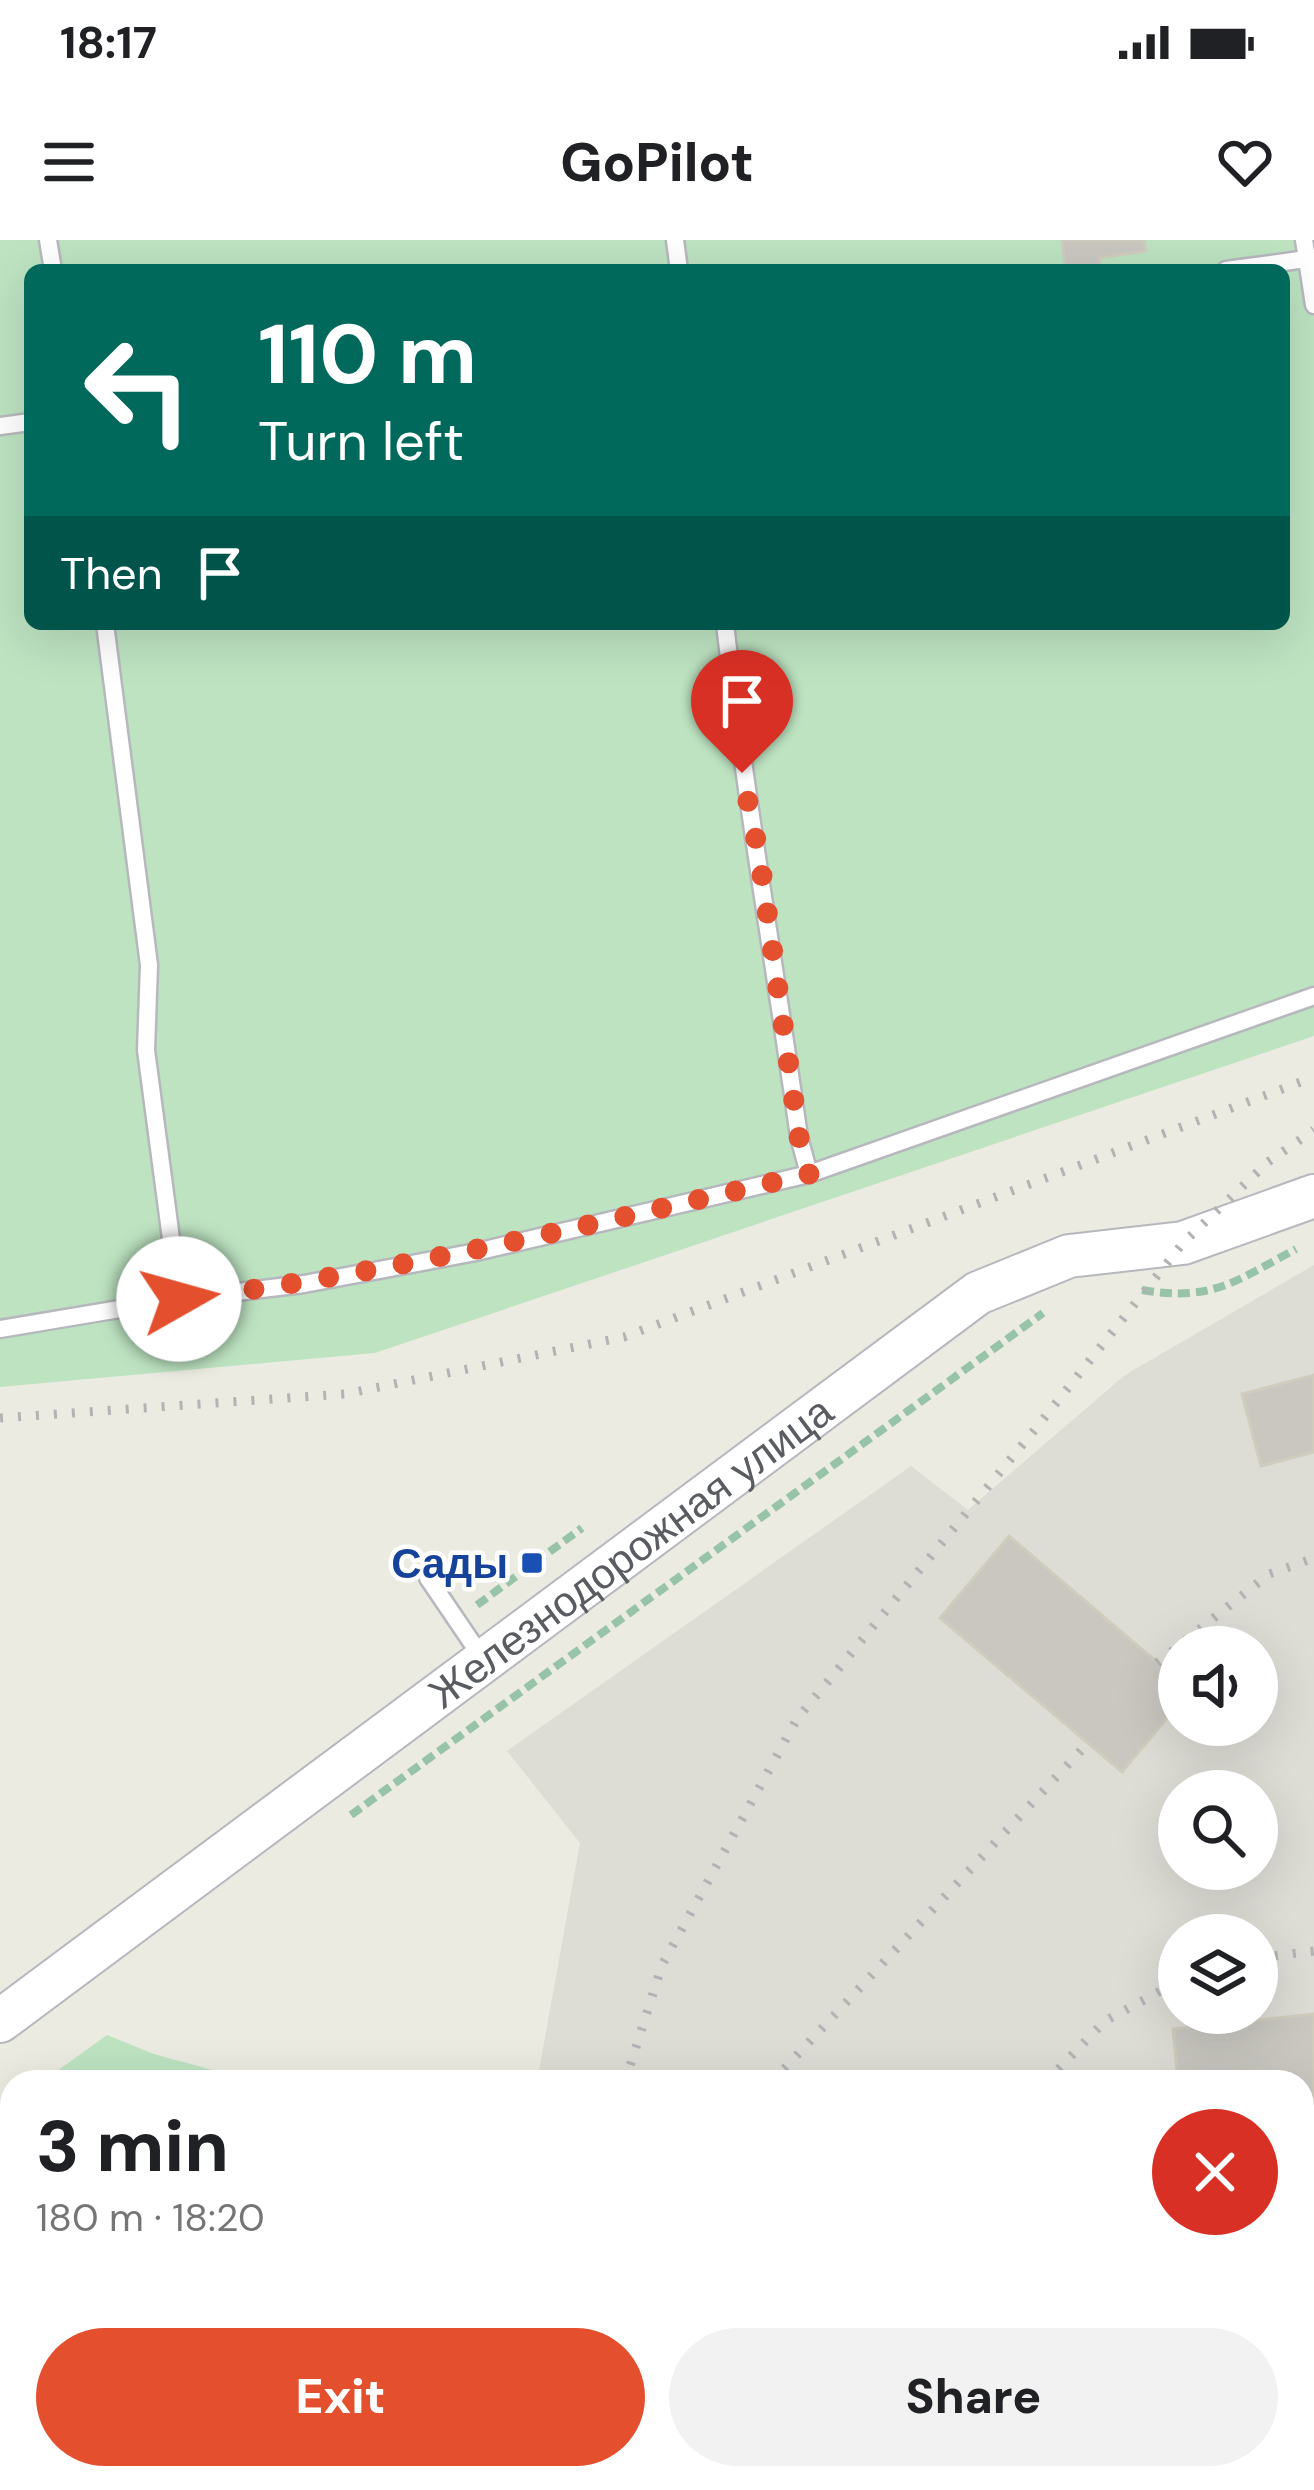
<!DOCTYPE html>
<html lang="en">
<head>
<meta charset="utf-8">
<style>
  :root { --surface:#fff; --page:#f2f2f2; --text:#202124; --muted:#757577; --accent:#e44f2e }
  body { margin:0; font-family:"DM Sans",sans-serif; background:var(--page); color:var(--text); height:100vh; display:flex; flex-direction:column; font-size:45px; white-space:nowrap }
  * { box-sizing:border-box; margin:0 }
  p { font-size:39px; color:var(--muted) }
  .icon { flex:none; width:66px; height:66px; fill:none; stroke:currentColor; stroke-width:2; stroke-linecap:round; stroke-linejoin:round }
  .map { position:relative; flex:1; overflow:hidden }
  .panel { position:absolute; left:0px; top:1830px; width:1314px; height:420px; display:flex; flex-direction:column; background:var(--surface); border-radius:36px 36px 0 0; box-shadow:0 12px 48px #0002 }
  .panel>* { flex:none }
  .top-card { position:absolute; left:24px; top:24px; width:1266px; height:366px; border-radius:18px; box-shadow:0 12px 48px #0002; background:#00695c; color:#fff; overflow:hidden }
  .buttons { position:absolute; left:1158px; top:1386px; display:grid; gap:24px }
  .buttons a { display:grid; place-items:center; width:120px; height:120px; border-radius:50%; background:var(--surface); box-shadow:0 12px 48px #0002; font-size:60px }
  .pin { position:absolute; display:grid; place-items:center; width:102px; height:102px; color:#fff; margin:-123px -51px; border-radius:50% 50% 50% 0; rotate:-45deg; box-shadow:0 0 12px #0007 }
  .pin .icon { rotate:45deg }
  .me { position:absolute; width:132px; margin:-66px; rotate:83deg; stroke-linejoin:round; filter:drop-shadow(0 0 9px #0008) }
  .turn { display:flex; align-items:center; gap:42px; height:252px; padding:0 36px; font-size:54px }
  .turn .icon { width:156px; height:156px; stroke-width:2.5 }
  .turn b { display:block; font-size:84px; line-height:102px }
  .then { display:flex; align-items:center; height:114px; padding:0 36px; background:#0003; gap:24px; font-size:45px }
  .round { display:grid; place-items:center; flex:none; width:126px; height:126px; border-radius:63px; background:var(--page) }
  .summary { display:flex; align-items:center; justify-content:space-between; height:204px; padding:0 36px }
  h1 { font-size:72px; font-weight:800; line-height:90px }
  .button { display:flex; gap:24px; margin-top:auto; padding:24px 36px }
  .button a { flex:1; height:138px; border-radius:72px; background:var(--accent); color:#fff; font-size:48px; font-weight:800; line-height:138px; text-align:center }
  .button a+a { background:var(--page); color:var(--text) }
  .status { display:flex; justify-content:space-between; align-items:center; height:84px; padding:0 60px; background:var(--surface); direction:ltr }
  .status svg { height:33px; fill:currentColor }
  header { display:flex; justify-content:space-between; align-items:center; height:156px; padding:0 36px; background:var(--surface); font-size:54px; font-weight:800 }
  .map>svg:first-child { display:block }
  .industrial { fill:#dddcd5; fill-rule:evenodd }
  .green { fill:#bde3c1; fill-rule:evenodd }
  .building { fill:#c9c7c0; stroke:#d0cdbf; stroke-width:3 }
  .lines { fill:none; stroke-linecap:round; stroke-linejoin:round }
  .service-casing { stroke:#b6b8bd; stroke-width:21 }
  .tertiary-casing { stroke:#b6b8bd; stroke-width:46 }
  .path { stroke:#97c4a8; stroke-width:8; stroke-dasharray:12 6; stroke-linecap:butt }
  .service { stroke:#fff; stroke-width:16 }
  .tertiary { stroke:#fff; stroke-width:42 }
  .rail { stroke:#b2b3b3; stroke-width:9; stroke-dasharray:3 15; stroke-linecap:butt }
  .route { stroke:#e44f2e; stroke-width:21; stroke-dasharray:0 37.8 }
  .transit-dot { fill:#1a4fb4; stroke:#fff; stroke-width:4.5 }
  .labels { text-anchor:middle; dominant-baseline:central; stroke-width:9; stroke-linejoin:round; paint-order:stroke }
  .street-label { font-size:42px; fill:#595c61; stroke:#fff }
  .transit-label { font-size:42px; font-weight:bold; fill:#164399; stroke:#fff; text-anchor:end }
</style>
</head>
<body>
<div class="status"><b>18:17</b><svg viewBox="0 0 49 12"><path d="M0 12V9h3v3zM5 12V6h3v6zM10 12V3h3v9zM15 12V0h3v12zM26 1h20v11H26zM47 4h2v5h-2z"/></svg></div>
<header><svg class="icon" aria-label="menu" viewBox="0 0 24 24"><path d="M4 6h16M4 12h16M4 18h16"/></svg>GoPilot<svg class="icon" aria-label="heart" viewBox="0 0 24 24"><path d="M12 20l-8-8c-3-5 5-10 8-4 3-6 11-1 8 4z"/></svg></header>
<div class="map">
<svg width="1314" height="2250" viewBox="0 0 1314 2250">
  <rect width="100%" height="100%" fill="#ecebe1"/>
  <path class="industrial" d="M 1314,1025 L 1314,2250 L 423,2250 L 427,2238 L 1302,2238 L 1302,1842 L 537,1842 L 580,1603 L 507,1511 L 911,1226 L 968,1270 L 1125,1135 ZM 1179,1407 L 1257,1407 L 1257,1485 L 1179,1485 ZM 1179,1551 L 1257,1551 L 1257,1629 L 1179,1629 ZM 1179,1695 L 1257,1695 L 1257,1773 L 1179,1773 Z"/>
  <g class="green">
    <path d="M 0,0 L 1314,0 L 1314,796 L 375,1113 L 0,1147 ZM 30,30 L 1284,30 L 1284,384 L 30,384 Z"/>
    <polygon points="107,1795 154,1814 256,1842 42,1842"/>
    <polygon points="12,1864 12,2238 427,2238 423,2250 0,2250 0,1872"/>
  </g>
  <g class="building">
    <polygon points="1062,0 1144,0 1146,11 1099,18 1101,30 1066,30"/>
    <polygon points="1314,1135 1314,1212 1261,1226 1242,1154"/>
    <polygon points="1009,1296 1179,1441 1179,1464 1122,1532 940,1378"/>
    <polygon points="1314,1774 1314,1855 1302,1856 1302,1842 1178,1842 1173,1789"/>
    <polygon points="1314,1855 1314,1957 1302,1958 1302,1856"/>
  </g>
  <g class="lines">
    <g class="service-casing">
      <g id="service">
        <polyline points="48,0 53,30"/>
        <polyline points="675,0 679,30"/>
        <polyline points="1304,0 1314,65"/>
        <polyline points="1226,30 1314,18"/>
        <polyline points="0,186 30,182"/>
        <polyline points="105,384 149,725 146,810 179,1059"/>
        <path d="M 725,384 C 745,556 775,726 799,897 L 809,934"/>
        <polyline points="0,1089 179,1059 304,1044 476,1012 809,934 1314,756"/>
        <polyline points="428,1338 483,1419"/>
      </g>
    </g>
    <g class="tertiary-casing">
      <g id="tertiary">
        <path id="s1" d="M 0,1781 L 978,1053 L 1069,1016 L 1183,1003 L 1314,956"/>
      </g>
    </g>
    <g class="path">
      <path d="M 1142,1050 C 1212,1062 1236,1041 1296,1009"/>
      <polyline points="477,1365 582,1288"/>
      <polyline points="351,1575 1043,1073"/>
    </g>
    <use href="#service" class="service"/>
    <use href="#tertiary" class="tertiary"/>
    <g class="rail">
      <polyline points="0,1178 345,1154 624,1097 1314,837"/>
      <polyline points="1157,1423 1269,1334 1314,1318"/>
      <polyline points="1257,1718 1314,1711"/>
      <polyline points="625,1842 662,1725 797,1479 1037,1187 1183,1003 1268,922 1314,890"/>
      <polyline points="772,1842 1088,1503"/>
      <polyline points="1046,1842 1105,1781 1179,1741"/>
      <polyline points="1302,2018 1314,2012"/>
      <polyline points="520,2250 528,2238"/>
      <polyline points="723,2250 732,2238"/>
      <polyline points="999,2250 1011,2238"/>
    </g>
  </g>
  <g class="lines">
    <path class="route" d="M 179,1059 C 393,1034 600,982 809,934 L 799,897 L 759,614 L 742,533"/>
  </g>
  <rect class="transit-dot" x="520" y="1311" width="24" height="24" rx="6"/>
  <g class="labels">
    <g class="street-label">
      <text stroke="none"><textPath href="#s1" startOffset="786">Железнодорожная улица</textPath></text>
    </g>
    <g class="transit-label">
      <text x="508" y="1323">Сады</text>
    </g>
  </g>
</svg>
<div class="buttons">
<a><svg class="icon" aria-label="sound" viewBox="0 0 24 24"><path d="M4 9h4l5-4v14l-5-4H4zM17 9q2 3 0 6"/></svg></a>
<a><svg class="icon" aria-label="search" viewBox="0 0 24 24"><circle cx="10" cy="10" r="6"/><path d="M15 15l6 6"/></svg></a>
<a><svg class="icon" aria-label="layers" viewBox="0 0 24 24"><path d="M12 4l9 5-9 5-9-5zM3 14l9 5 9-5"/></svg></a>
</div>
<div class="pin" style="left:742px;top:533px;background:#d93025"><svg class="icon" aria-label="arrive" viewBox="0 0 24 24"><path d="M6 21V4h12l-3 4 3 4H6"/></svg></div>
<svg class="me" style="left:179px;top:1059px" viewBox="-20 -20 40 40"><circle r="19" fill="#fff"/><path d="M0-13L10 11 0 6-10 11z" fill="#e44f2e"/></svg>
<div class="top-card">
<div class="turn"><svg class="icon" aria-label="left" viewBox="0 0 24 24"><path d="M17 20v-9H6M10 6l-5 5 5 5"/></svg><div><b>110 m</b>Turn left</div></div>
<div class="then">Then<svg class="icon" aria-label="arrive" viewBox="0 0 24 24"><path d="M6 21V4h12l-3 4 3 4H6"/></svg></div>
</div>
<section class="panel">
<div class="summary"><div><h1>3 min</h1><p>180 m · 18:20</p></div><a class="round" style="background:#d93025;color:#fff"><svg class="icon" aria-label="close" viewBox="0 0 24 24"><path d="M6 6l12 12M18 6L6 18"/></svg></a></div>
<div class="button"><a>Exit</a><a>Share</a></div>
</section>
</div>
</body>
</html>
